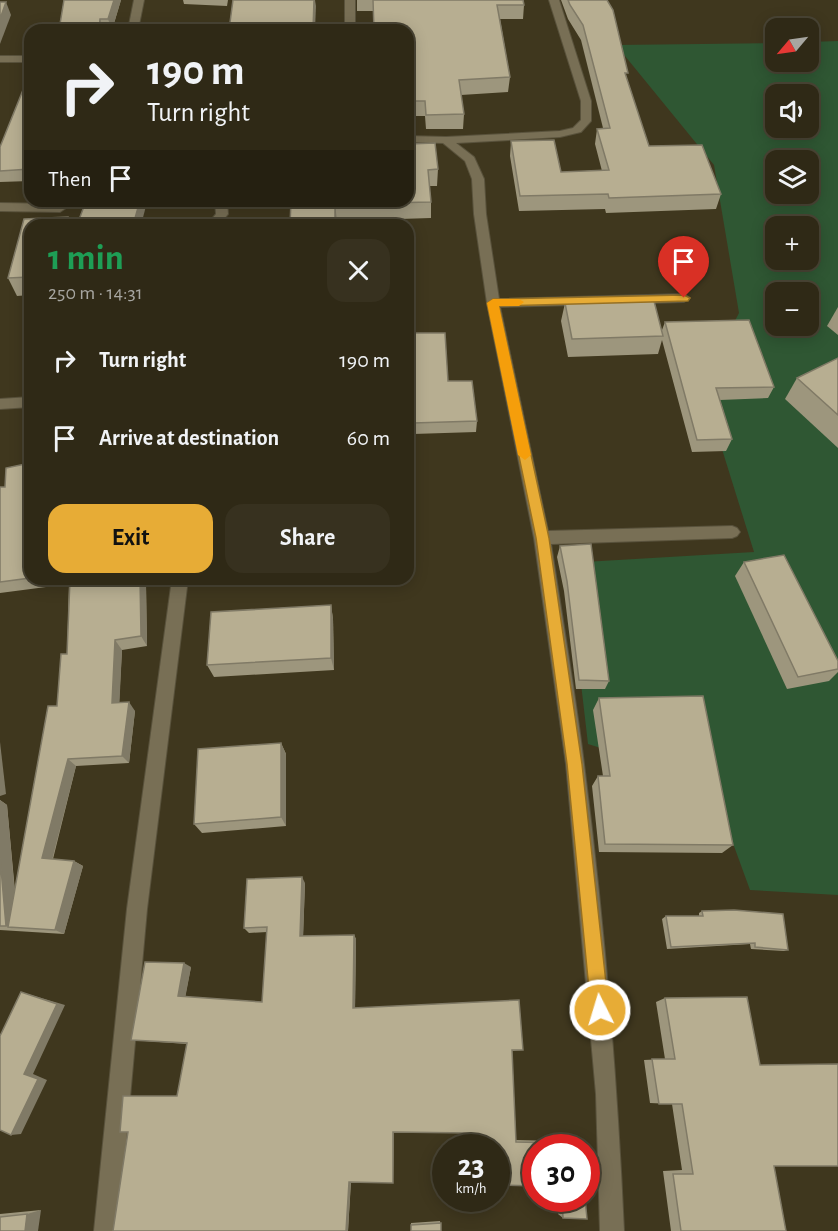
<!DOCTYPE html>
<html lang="en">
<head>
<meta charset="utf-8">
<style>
  :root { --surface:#2f2916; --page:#37311f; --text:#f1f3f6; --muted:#a7a6a1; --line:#4a4535; --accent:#e7ac36 }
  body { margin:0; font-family:"Alegreya Sans",sans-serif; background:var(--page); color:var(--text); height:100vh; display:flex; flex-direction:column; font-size:22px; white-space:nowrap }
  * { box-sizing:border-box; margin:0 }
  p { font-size:20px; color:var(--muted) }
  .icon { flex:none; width:33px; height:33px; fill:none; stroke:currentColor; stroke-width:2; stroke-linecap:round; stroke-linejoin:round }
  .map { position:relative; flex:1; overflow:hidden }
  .details { position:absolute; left:24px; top:219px; width:390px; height:366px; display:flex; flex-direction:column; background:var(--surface); border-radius:18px; box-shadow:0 3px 15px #0003,0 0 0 2px var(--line) }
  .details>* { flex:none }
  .banner { position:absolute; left:24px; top:24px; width:390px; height:183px; border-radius:18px; box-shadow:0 3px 15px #0003,0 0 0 2px var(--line); background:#2f2916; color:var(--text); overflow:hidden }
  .needle { width:39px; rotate:241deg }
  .fabs { position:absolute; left:765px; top:18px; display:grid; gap:12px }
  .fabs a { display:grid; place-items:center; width:54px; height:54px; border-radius:12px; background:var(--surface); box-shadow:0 3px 15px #0003,0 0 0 2px var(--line); font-size:30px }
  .speed { position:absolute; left:432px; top:1134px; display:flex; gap:12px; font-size:30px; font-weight:700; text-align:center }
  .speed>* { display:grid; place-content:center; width:78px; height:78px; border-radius:50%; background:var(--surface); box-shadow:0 3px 15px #0003,0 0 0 2px var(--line); line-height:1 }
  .speed small { font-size:15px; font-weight:400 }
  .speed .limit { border:9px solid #d22; background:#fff; color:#111 }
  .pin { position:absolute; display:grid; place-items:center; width:51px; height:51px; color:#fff; margin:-62px -26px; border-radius:50% 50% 50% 0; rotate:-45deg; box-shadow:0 0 6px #0007 }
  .pin .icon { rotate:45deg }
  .me { position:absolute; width:66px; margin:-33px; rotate:355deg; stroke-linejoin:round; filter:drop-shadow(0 0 4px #0008) }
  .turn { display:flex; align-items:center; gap:21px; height:126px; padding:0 24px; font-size:27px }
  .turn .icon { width:78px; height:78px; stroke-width:2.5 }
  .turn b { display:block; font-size:42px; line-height:51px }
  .then { display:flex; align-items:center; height:57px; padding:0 24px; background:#0003; gap:12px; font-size:22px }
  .round { display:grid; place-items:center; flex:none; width:63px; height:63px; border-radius:18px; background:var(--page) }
  .summary { display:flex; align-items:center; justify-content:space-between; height:102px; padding:0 24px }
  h1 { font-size:36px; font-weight:600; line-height:45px; color:#1e9e55 }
  .button { display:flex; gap:12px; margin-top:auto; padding:12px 24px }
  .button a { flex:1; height:69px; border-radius:18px; background:var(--accent); color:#111; font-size:24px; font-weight:600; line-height:69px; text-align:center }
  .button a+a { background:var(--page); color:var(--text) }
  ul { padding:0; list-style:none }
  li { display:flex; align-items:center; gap:18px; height:78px; padding:0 24px }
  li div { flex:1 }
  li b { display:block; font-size:22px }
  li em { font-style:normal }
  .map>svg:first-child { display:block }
  .green { fill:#2f5733; fill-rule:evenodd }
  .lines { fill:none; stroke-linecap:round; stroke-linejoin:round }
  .minor-casing { stroke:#59523c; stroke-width:2 }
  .minor { fill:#786f55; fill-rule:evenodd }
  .wall { fill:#9d967d }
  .shaded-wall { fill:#807a66 }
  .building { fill:#b7ae91; stroke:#807a66; stroke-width:1.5 }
  .route { fill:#e7ac36; stroke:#967023; stroke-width:1.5 }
  .slow { fill:#f59e0b }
</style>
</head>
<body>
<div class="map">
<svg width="838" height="1231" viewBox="0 0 838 1231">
  <rect width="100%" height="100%" fill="#3f371e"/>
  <path class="green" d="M 838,41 L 838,895 L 750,890 L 711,783 L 588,744 L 567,563 L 754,552 L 702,385 L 739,313 L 714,165 L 616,45 L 775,43 L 776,62 L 808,62 L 809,42 ZM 776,94 L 808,94 L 808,128 L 776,128 ZM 776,160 L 808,160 L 808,194 L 776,194 ZM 776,226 L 808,226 L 808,260 L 776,260 ZM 776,292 L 808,292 L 808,326 L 776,326 Z"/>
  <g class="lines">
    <g class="minor-casing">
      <g id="minor">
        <polygon points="134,0 144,0 138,30 128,30"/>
        <rect x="345" y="0" width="10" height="30"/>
        <path d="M 549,0 L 559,0 L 591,101 L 591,121 L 581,132 L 560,137 L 456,143 L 474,157 L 484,179 L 486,214 L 499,299 L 684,294 L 690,298 L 684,302 L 500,307 L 548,531 L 732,526 L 737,528 L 740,532 L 737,536 L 732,538 L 551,544 C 562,617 575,691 584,764 C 604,919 617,1075 624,1231 L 600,1231 L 596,1094 L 566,764 L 534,538 L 487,303 L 474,214 L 472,179 L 465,161 L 443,143 L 408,142 L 408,136 L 446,137 L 560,131 L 573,128 L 581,120 L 581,101 Z"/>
        <rect x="0" y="56" width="30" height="6"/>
        <polygon points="215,201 227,201 228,214 219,225 207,225 216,214"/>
        <polygon points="0,203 60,204 66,208 60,212 0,211"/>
        <polygon points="30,397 30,407 0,409 0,399"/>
        <polygon points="172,579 188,579 147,909 118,1231 94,1231 127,909"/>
      </g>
    </g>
    <use href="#minor" class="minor"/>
  </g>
  <g class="wall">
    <polygon points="64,0 121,0 112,30 59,30"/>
    <polygon points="183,0 228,0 227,6 184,4"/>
    <polygon points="357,0 523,0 524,5 523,19 500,19 510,77 508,92 461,95 464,114 463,129 426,129 425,116 408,116 408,30 374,11 357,11"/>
    <polygon points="561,0 607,0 627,79 649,146 721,194 716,209 606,213 605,209 519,211 510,156 511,141 561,172 602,171 595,144 597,129 603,128 581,40 568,19"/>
    <polygon points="30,89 30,181 0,182 0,147"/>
    <polygon points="408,144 438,169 437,186 429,186 431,202 431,218 337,221 291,201 408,201"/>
    <polygon points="30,225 30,295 17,296 8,278"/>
    <polygon points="565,303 662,330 665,322 774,387 768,398 720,400 732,439 726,451 692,452 662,340 658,354 568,357 561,321"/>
    <polygon points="838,307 838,335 827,326"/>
    <polygon points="408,333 448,381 477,421 476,432 413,434 408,357"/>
    <polygon points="838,358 838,448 785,399 797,378"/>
    <polygon points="30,463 30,579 143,579 146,585 147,646 122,650 119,703 135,711 129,763 76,766 53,859 74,861 83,866 64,934 0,930 0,800 7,805 15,891 57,706 67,654 69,584 0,593 0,487 5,487"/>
    <polygon points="560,546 609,681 605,689 576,689 564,591 557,557"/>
    <polygon points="744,562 838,661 838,672 829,681 787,689 735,576"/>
    <polygon points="331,605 333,619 334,670 214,677 207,665"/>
    <polygon points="599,698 733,845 722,853 599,852 592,786 598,776 603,776 593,710"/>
    <polygon points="281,743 286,754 286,826 202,833 194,824"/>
    <polygon points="305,883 303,936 354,935 356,939 355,1008 523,1050 512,1051 516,1140 556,1141 556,1138 576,1137 581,1139 582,1148 468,1148 468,1133 394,1132 393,1179 393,1183 351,1182 348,1231 113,1231 178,1096 187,1044 131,1040 191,967 185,997 262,1002 267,932 249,933 244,928"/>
    <polygon points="702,911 788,950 784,951 751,949 750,944 667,949 662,919 666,916 699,916 699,913"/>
    <polygon points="665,998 774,1166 786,1231 671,1231 663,1171 682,1170 672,1104 650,1103 644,1060 665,1059 656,1002"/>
    <polygon points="558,1198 585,1198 563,1218 558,1214"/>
    <polygon points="41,1210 0,1231 0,1214"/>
    <polygon points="440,1221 441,1231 411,1231 411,1223"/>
  </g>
  <g class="shaded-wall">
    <polygon points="114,0 121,0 112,30 108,19"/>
    <polygon points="314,0 315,0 316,6 315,30 313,30"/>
    <polygon points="6,2 11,15 0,44 0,19"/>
    <polygon points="100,19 103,30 99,30"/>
    <polygon points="140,201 144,201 146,206 141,225 133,225"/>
    <polygon points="335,204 337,221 337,225 335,225"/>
    <polygon points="68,217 72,225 67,225"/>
    <polygon points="140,579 143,579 146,585 147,646 141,636"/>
    <polygon points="331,605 333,619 334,670 331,658"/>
    <polygon points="115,640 122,650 119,712 112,703"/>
    <polygon points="129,702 135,711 129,763 122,756"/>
    <polygon points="0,742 6,794 0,796"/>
    <polygon points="281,743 286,754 286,826 281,817"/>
    <polygon points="68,759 76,766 51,864 42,858"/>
    <polygon points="0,800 7,805 18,928 8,927 18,931 6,926 0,857"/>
    <polygon points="74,861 83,866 64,934 55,930"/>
    <polygon points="302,877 305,883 303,940 300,936"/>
    <polygon points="354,935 356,939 355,1010 353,1008"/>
    <polygon points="184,963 191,967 185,999 178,996"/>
    <polygon points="21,992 65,1005 33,1074 47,1080 21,1134 11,1135"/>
    <polygon points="394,1131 393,1179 393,1183 393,1132"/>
    <polygon points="351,1178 348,1231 346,1231 349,1182"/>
    <polygon points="41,1210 38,1231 25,1231 27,1214"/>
  </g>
  <g class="building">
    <polygon points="64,0 114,0 108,19 100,19 99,30 59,30"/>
    <polygon points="233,0 314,0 313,30 229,30"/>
    <polygon points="373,0 523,0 524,5 497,5 510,77 459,80 464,114 426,115 425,101 408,101 408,30 374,30"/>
    <polygon points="568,0 607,0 613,10 628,73 625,73 649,146 702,145 721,194 609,198 608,194 520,196 511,141 554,140 561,172 609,170 597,129 610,128 583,25 570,5"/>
    <polygon points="0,2 6,2 0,19"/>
    <polygon points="30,89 30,169 0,171 0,147 23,90"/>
    <polygon points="435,143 438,169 428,170 431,202 335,204 335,225 290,225 291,201 408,201 408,144"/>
    <polygon points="86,201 140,201 133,225 77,225"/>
    <polygon points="68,217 67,225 30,225 30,277 8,278 24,219"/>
    <polygon points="654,301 663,336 572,339 565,303"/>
    <polygon points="749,320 774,387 716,388 732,439 697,440 665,322"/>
    <polygon points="408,333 445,333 448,381 472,381 477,421 413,423 408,348"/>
    <polygon points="838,358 838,415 797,378"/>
    <polygon points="30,463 30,578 0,582 0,487 5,487 6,468"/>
    <polygon points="591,544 609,681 579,680 567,581 560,546"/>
    <polygon points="784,555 838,661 838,669 798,677 744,562"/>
    <polygon points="70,579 140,579 141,636 115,640 112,703 129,702 122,756 68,759 42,858 74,861 55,930 8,927 48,706 57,706 61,654 67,654"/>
    <polygon points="331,605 331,658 207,665 211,612"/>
    <polygon points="703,696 733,845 605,844 598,776 610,776 599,698"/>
    <polygon points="281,743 281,817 194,824 198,749"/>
    <polygon points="0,857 6,926 0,926"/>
    <polygon points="302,877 300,936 354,935 353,1008 519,1000 523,1050 512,1050 516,1142 561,1143 561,1140 581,1139 582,1148 536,1148 536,1186 496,1185 496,1148 470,1148 470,1133 393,1132 393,1183 349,1182 346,1231 113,1231 128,1132 120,1132 123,1096 177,1096 187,1043 131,1040 145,962 184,963 178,996 262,1002 267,927 244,928 247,879"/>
    <polygon points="734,910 783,914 788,950 755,947 755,943 671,947 666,916 703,916 702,911"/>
    <polygon points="21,992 57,1004 24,1074 38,1079 11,1135 0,1130 0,1036"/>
    <polygon points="747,997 760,1065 838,1064 838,1166 774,1166 786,1231 681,1231 673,1174 693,1174 682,1104 659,1104 652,1059 675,1059 665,998"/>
    <polygon points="562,1198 585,1198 587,1219 563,1218"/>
    <polygon points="27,1214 25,1231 0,1231 0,1217"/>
    <polygon points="441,1223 441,1231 411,1231 411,1225"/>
  </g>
  <polygon class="route" points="684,295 690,298 688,301 499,306 549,538 582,764 609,1010 606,1016 600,1019 594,1016 591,1010 567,764 536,538 487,303 493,299"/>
  <polygon class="slow" points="493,299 519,299 524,302 519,306 499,306 531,455 525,460 518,455 487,303"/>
</svg>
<div class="fabs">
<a><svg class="needle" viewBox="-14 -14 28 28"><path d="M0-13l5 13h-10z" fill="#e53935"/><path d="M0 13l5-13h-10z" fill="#a7a6a1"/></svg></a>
<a><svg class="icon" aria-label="sound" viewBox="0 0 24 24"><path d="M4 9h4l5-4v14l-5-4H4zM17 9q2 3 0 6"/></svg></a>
<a><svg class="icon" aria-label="layers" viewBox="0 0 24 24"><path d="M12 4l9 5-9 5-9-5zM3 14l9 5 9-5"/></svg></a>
<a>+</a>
<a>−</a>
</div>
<div class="speed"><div>23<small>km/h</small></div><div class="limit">30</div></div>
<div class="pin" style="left:684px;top:298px;background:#d93025"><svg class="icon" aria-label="arrive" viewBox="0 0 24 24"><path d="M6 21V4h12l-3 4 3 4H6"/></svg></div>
<svg class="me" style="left:600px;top:1010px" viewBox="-20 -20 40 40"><circle r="17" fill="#e7ac36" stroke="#fff" stroke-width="3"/><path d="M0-11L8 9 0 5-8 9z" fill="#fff"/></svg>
<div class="banner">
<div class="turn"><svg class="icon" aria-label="right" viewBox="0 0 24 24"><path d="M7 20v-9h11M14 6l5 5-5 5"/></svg><div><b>190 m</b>Turn right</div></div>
<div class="then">Then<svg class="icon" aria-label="arrive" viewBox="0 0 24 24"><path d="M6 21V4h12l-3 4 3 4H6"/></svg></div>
</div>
<section class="details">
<div class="summary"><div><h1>1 min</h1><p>250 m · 14:31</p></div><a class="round"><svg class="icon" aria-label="close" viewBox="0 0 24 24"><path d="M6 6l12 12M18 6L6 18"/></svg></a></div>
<ul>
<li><svg class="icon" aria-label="right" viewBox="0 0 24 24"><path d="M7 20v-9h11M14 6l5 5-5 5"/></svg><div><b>Turn right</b></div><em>190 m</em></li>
<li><svg class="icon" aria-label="arrive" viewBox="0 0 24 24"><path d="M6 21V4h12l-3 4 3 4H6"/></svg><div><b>Arrive at destination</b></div><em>60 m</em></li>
</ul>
<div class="button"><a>Exit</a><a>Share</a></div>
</section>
</div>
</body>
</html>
